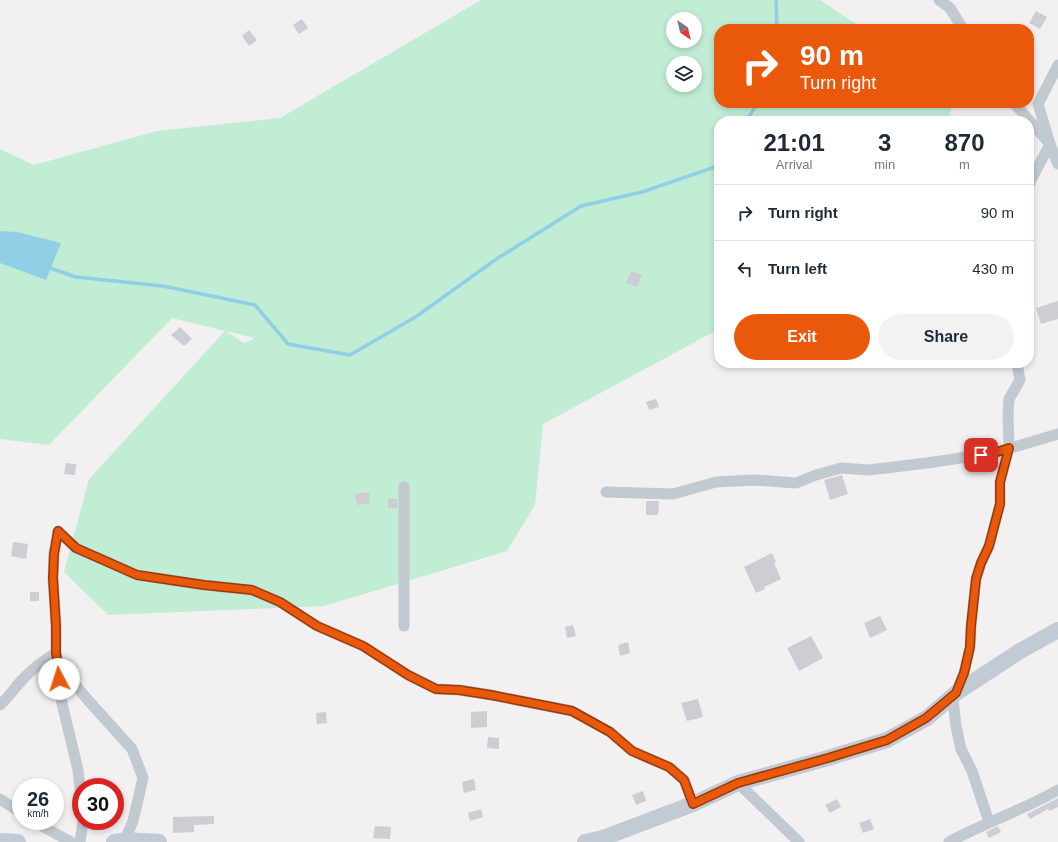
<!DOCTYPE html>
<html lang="en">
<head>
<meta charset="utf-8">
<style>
  :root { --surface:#fff; --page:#f2f2f3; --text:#1f2937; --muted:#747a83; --line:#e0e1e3; --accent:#ea580c }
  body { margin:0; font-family:Arial,sans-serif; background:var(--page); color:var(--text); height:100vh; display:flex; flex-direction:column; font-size:15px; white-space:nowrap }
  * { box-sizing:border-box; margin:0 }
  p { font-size:13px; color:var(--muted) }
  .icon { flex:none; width:22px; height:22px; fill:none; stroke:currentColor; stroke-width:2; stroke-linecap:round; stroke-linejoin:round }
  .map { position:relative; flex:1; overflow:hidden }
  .sheet { position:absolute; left:714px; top:116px; width:320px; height:252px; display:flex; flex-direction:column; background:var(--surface); border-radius:16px; box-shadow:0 2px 6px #0003 }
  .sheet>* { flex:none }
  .hud { position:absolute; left:714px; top:24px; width:320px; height:84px; border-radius:16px; box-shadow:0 2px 6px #0003; background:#ea580c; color:#fff; overflow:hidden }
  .needle { width:26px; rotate:145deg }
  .buttons { position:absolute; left:666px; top:12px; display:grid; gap:8px }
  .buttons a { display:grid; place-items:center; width:36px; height:36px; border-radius:50%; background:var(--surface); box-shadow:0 2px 6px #0003; font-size:20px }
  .speed { position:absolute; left:12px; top:778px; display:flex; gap:8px; font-size:20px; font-weight:700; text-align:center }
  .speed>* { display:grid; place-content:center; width:52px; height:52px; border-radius:50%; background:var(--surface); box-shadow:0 2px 6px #0003; line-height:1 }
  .speed small { font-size:10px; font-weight:400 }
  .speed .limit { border:6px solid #d22; background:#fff; color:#111 }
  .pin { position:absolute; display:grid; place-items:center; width:34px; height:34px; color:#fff; margin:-17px; border-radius:8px; box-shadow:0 2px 6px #0006 }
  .me { position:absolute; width:44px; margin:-22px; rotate:355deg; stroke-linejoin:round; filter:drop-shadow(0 0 3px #0008) }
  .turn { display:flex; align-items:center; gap:14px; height:84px; padding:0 20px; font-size:18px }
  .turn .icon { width:52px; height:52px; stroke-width:2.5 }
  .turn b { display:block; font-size:28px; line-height:34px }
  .eta { display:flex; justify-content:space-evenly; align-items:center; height:68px; text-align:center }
  .eta b { font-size:24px; font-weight:800; line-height:28px }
  .primary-button { display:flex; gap:8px; margin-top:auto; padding:8px 20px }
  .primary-button a { flex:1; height:46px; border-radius:24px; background:var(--accent); color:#fff; font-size:16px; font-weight:800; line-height:46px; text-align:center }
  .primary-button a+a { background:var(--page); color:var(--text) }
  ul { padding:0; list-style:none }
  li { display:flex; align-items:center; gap:12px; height:56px; padding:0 20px; border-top:1px solid var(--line) }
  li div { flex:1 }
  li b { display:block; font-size:15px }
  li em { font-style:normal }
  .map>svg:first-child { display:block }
  .green { fill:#c1edd5; fill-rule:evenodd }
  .water { fill:#91cfe7 }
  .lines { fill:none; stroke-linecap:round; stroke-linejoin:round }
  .stream { stroke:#91cfe7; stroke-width:3.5 }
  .building { fill:#cdced4 }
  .street { stroke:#c1c9d1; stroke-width:11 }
  .secondary { stroke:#c1cad5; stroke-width:16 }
  .route-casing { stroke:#983908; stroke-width:10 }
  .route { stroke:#ea580c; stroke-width:7 }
</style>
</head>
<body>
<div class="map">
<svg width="1058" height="842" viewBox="0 0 1058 842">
  <rect width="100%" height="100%" fill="#f2f0f0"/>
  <path class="green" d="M 481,0 L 820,0 L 864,29 L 719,29 L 719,103 L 952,103 L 948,121 L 719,121 L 719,329 L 543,424 L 535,505 L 507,551 L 324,606 L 108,615 L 64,572 L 89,479 L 225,331 L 172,318 L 49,445 L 0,439 L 0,149 L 34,165 L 157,131 L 280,118 ZM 673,19 L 695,19 L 695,41 L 673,41 ZM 673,63 L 695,63 L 695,85 L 673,85 ZM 226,331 L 254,338 L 254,339 L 244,343 Z"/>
  <polygon class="water" points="0,231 17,232 61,243 46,280 0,263"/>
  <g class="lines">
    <g class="stream">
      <polyline points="776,0 777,29"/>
      <polyline points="746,121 758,103"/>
      <polyline points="47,267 76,277 163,286 255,305 288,344 350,355 417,316 495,260 581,206 642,192 715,167 719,161"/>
    </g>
  </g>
  <g class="building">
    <polygon points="1036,11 1047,17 1040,29 1029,23"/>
    <polygon points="302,19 308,28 299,34 293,25"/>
    <polygon points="249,30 257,40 249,46 242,36"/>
    <polygon points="631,271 642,275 637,287 626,283"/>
    <polygon points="1058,301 1058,319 1041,324 1036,308"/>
    <polygon points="180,327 192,339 184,346 171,335"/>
    <polygon points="656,399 659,407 649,410 646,402"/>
    <polygon points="66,463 76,464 75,475 64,474"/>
    <polygon points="842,475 848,494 830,500 824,480"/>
    <polygon points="369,492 370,503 357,505 355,494"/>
    <rect x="388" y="499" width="9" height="9"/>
    <polygon points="646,501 659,501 658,515 646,515"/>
    <polygon points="13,542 28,544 26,559 11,556"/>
    <polygon points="772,553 776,562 774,563 781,579 764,587 765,589 756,593 744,567"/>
    <rect x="30" y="592" width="9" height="9"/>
    <polygon points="880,616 887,630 870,638 864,623"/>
    <polygon points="573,625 576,636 567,638 565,627"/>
    <polygon points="811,636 823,658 799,671 787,648"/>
    <polygon points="628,642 630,653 620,656 618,645"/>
    <polygon points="698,699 703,717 687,721 681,703"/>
    <polygon points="487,711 487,727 471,728 471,712"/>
    <polygon points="326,712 327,723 317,724 316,713"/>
    <polygon points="488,737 499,738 499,749 487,748"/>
    <polygon points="474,779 476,790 464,793 462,782"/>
    <polygon points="643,791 646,801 636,805 632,795"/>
    <polygon points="1058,798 1058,807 1049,811 1048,809 1030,819 1027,814"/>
    <polygon points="837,799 841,807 830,813 825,805"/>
    <polygon points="481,809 483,817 470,821 468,813"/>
    <polygon points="214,816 214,824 194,825 194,832 173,833 173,817"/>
    <polygon points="870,819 874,829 863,833 859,823"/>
    <polygon points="375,826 391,827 390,839 373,838"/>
    <polygon points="998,826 1001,832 989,838 986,832"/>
  </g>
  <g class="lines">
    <g class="street">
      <polyline points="939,0 950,8 963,29"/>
      <polyline points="1014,103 1050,144 1038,104 1058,65"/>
      <polyline points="1050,144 1058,164"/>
      <polyline points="1029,186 1031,180 1050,144"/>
      <polyline points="606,492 673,494 716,482 754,480 796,483 816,475 841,468 869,470 927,463 994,453 1058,434"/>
      <polyline points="58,531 76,548 137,575 204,585 252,590 280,602 317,626 363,646 408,675 436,689 459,690 491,695 572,711 610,732 632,751 669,767 684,780 693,804"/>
      <polyline points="58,531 54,553 53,578 56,626 56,653 58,664 60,695 78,770 81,797"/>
      <polyline points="404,626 404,487"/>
      <polyline points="58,664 87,699 132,749 143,778 133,821 125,840"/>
      <path d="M 0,705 C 9,697 15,687 23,679 C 33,668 44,660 56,653"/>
      <polyline points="738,783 799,842"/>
      <polyline points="0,799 21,813"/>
      <polyline points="33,821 71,842"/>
      <polyline points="989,822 972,771 961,749 956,726 953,700 964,673 970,647 971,626 976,579 981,563 989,546 1000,504 1000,482 1009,448 1008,415 1009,399 1020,380 1017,363"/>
      <polyline points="80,842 83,821"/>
      <path d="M 949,842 C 984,823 1023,810 1058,790"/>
    </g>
    <g class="secondary">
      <polyline points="0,841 18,842"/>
      <polyline points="114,842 125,840 159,842"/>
      <polyline points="585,842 603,838 693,804 738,783 828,758 887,740 927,718 956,693 1020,651 1058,630"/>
    </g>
  </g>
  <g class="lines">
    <g class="route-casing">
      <polyline id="route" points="59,679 58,664 56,653 56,626 53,578 54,554 58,531 76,548 137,575 204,585 252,590 280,602 317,626 363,646 408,675 436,689 459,690 491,695 572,711 610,732 632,751 669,767 684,780 693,804 738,783 828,758 887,740 926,718 956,693 964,673 970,647 971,626 976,579 981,563 989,546 1000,504 1000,482 1009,448 994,453 981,455"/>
    </g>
    <use href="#route" class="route"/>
  </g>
</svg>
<div class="buttons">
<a><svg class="needle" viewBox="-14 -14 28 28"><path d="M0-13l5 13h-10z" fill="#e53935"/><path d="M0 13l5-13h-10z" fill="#747a83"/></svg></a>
<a><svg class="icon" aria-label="layers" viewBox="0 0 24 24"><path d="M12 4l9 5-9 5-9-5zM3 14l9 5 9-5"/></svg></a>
</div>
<div class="speed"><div>26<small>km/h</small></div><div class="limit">30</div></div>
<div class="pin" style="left:981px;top:455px;background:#d93025"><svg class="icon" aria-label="arrive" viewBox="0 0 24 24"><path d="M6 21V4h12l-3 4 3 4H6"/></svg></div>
<svg class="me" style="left:59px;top:679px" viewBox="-20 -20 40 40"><circle r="19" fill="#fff"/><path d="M0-13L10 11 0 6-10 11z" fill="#ea580c"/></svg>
<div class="hud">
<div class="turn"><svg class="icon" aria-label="right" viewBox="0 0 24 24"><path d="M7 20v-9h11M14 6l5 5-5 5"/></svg><div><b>90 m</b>Turn right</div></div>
</div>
<section class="sheet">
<div class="eta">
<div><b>21:01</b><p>Arrival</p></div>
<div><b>3</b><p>min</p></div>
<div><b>870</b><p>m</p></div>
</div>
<ul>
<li><svg class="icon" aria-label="right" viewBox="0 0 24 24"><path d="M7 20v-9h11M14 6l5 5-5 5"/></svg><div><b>Turn right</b></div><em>90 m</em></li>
<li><svg class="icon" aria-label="left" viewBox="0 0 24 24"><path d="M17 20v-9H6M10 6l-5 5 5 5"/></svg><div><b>Turn left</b></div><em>430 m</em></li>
</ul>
<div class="primary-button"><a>Exit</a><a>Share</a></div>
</section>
</div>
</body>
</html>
